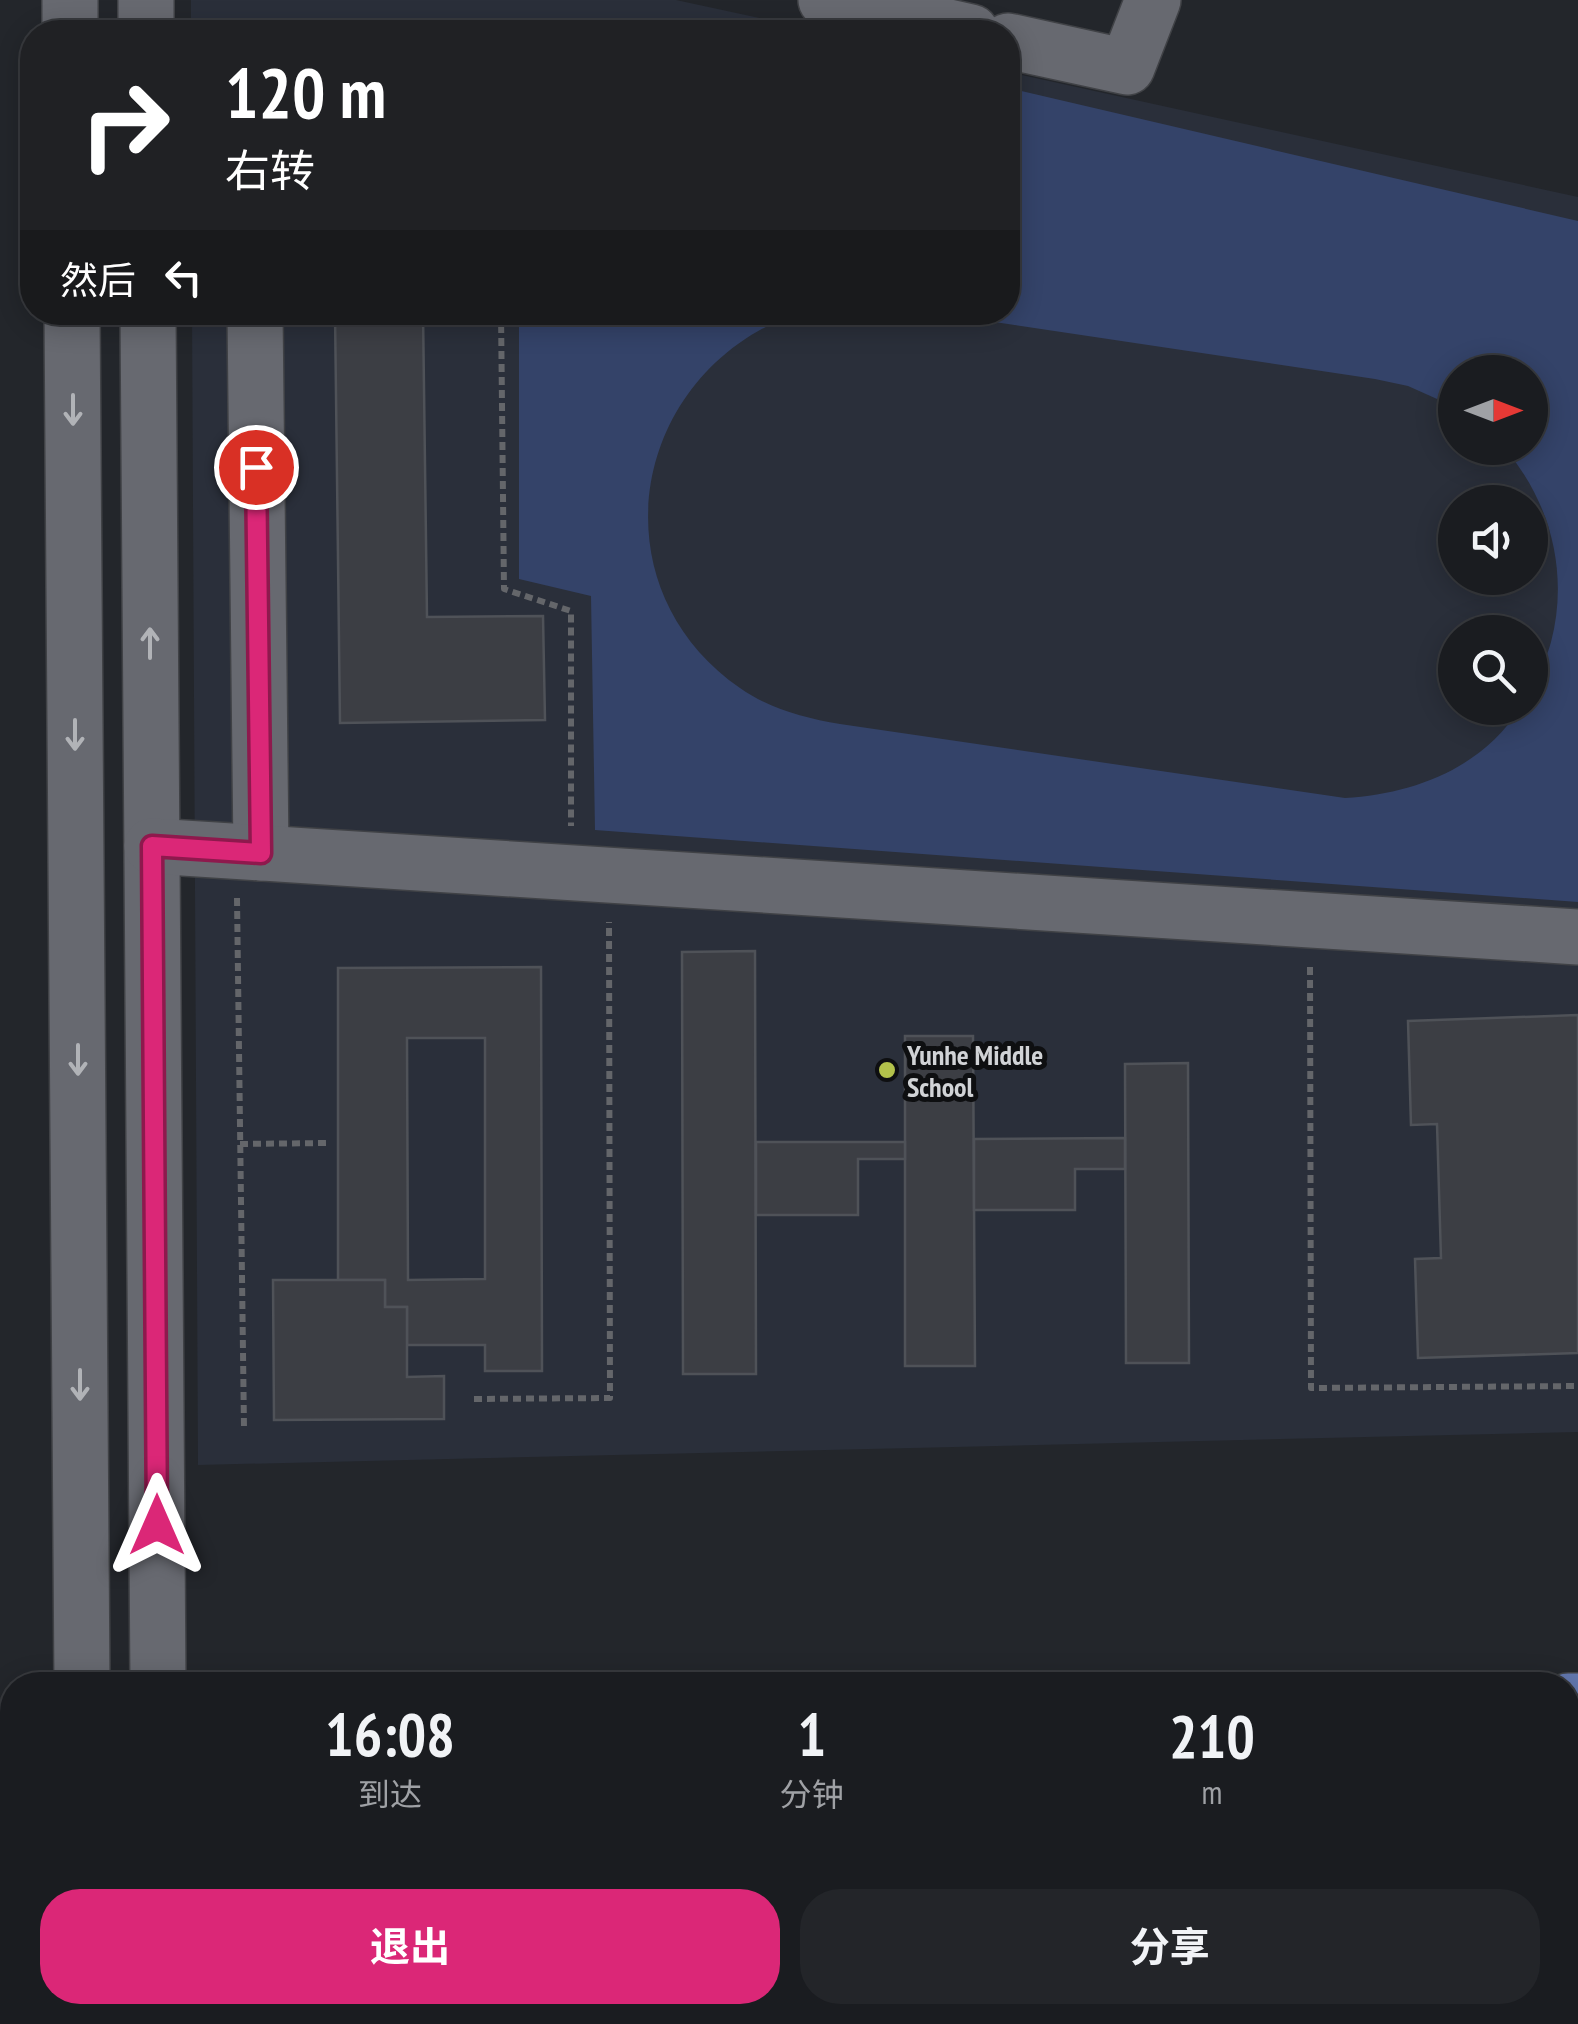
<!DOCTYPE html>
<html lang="zh">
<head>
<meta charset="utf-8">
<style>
  :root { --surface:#1a1c20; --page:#232529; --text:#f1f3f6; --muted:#9fa1a5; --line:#383a3e; --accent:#db2777 }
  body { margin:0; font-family:"PT Sans Narrow","Noto Sans SC",sans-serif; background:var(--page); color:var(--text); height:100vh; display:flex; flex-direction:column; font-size:38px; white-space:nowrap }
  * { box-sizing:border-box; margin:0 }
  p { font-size:32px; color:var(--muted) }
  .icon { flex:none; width:55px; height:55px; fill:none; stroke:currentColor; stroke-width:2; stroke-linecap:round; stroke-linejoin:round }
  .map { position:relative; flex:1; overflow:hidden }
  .details { position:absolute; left:0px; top:1672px; width:1580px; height:352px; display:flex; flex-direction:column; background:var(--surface); border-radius:40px 40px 0 0; box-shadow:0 5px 25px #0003,0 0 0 2px var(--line) }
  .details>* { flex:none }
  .banner { position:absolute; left:20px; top:20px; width:1000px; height:305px; border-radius:40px; box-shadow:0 5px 25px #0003,0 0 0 2px var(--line); background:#202124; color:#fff; overflow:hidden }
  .needle { width:65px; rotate:90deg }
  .fabs { position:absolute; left:1438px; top:355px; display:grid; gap:20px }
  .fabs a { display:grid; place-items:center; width:110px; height:110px; border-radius:50%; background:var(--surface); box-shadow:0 5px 25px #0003,0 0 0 2px var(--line); font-size:50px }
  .pin { position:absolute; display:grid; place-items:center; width:85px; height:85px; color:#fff; margin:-42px; border:5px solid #fff; border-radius:50%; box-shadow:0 2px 10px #0007 }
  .me { position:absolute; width:110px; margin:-55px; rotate:0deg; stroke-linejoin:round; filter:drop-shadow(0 0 8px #0008) }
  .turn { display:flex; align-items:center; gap:35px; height:210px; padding:0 40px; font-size:45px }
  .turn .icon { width:130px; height:130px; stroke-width:2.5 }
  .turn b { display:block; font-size:70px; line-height:85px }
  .then { display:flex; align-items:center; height:95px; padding:0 40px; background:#0003; gap:20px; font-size:38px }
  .eta { display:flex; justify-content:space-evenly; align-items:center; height:170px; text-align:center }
  .eta b { font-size:60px; font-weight:700; line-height:70px }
  .action { display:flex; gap:20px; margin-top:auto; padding:20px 40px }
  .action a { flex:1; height:115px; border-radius:40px; background:var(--accent); color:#fff; font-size:40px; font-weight:700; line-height:115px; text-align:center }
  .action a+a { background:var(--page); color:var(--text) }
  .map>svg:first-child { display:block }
  .built { fill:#2a2f3a; fill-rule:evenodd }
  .green { fill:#344369 }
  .building { fill:#3c3e44; stroke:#4f5258; stroke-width:2.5; fill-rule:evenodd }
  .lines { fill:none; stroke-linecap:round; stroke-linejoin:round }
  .minor-casing { stroke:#404246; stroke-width:58 }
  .major-casing { stroke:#404246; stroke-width:58 }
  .path { stroke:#64666a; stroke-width:6; stroke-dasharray:8 5; stroke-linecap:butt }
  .minor { stroke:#676970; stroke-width:55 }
  .major { stroke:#6277ae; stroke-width:55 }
  .oneway { stroke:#b1b3b7 }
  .route-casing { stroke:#8e194d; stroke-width:25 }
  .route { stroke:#db2777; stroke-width:18 }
  .poi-dot { fill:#b3c24b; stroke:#0e0f11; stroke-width:4 }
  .labels { text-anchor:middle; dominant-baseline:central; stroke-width:10; stroke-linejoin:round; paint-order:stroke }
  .poi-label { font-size:28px; font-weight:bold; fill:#d1d3d6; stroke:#0e0f11; text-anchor:start }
</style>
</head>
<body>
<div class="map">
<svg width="1578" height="2024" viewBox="0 0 1578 2024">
  <rect width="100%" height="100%" fill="#23262b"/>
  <g class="built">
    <polygon points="191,0 676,0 825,32 191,32"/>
    <path d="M 1008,72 L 1578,197 L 1578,1432 L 198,1465 L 192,313 L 1008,312 ZM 1455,372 L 1530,372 L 1530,448 L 1455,448 ZM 1455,502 L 1530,502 L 1530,578 L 1455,578 ZM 1455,632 L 1530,632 L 1530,708 L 1455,708 Z"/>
  </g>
  <path class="green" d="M 1008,88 L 1578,221 L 1578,902 L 595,830 L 591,596 L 519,579 L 519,313 L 798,313 C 631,371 592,585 740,688 C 770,709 804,718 840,724 L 1345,798 C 1414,794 1482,768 1520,708 L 1530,708 C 1530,684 1545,665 1551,642 C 1569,574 1551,501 1504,448 L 1530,448 L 1530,372 L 1455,372 L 1455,407 L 1408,386 L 1375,379 L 934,313 L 1008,312 Z"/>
  <g class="building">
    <polygon points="335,312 423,312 427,617 543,616 545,720 340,723"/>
    <polygon points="755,951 756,1374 683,1374 682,952"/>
    <path d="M 541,967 L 542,1371 L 485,1371 L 485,1345 L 407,1345 L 407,1307 L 385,1307 L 385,1280 L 338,1280 L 338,968 ZM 407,1038 L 485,1038 L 485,1279 L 408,1280 Z"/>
    <polygon points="1578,1015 1578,1353 1418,1358 1415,1259 1441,1258 1437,1124 1411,1125 1408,1021"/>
    <polygon points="905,1036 973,1036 975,1366 905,1366"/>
    <polygon points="1188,1063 1189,1363 1126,1363 1125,1064"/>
    <polygon points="1125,1138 1125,1169 1075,1169 1075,1210 974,1210 974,1139"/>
    <polygon points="756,1142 905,1142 905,1159 858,1159 858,1215 756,1215"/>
    <polygon points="273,1280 385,1280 385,1307 407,1307 407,1377 444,1376 444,1419 274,1420"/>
  </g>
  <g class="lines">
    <g class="minor-casing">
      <g id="minor">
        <polyline points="70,0 70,32"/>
        <polyline points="146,0 146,32"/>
        <polyline points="826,0 971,32"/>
        <polyline points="1008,41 1127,67 1153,0"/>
        <polyline points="72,312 82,1685"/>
        <polyline points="148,312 158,1685"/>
        <polyline points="255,312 261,853"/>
        <polyline points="152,846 1578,937"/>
        <polyline points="494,2012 494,2024"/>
        <polyline points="1404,2012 1404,2024"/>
      </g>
    </g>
    <g class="major-casing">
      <g id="major">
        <polyline points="1568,1701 1578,1701"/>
        <polyline points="0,1732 12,1732"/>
        <polyline points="1568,1748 1578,1748"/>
        <polyline points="0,1779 12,1778"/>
      </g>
    </g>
    <g class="path">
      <polyline points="501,312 504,589 571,611 571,826"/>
      <polyline points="237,898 244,1428"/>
      <polyline points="1310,967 1311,1388 1578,1386"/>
      <polyline points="240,1144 328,1143"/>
      <polyline points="474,1399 610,1398 609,922"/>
    </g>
    <use href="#minor" class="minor"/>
    <use href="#major" class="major"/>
  </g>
  <defs><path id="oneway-shaft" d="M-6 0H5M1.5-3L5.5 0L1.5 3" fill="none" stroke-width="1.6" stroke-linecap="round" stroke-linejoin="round" transform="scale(2.5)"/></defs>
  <g class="oneway">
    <use href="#oneway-shaft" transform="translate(73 410) rotate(90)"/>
    <use href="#oneway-shaft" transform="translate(150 643) rotate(-90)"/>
    <use href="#oneway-shaft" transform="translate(75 735) rotate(90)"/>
    <use href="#oneway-shaft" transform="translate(78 1060) rotate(90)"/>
    <use href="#oneway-shaft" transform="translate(80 1385) rotate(90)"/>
  </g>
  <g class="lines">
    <g class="route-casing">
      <polyline id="route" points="157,1525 152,846 261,853 256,467"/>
    </g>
    <use href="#route" class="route"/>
  </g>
  <circle class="poi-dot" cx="887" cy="1070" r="10"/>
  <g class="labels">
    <g class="poi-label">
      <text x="907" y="1054">Yunhe Middle<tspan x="907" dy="32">School</tspan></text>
    </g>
  </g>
</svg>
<div class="fabs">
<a><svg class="needle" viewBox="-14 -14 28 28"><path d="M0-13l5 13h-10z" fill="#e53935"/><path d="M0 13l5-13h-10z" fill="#9fa1a5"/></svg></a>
<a><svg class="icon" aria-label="sound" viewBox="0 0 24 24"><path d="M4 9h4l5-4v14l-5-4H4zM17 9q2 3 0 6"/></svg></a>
<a><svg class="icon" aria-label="search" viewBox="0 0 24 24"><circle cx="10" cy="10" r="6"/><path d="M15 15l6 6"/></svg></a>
</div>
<div class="pin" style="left:256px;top:467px;background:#d93025"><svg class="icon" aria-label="arrive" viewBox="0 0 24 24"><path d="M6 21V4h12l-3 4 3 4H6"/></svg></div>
<svg class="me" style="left:157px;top:1525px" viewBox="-20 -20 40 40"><path d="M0-17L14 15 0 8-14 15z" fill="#db2777" stroke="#fff" stroke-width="4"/></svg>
<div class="banner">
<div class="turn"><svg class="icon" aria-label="right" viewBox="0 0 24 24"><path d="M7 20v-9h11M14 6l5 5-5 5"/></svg><div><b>120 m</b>右转</div></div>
<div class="then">然后<svg class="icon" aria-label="left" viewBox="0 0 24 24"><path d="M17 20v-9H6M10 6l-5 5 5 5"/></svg></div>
</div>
<section class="details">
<div class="eta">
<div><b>16:08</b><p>到达</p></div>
<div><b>1</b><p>分钟</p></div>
<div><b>210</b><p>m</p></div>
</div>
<div class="action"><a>退出</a><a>分享</a></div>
</section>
</div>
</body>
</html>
